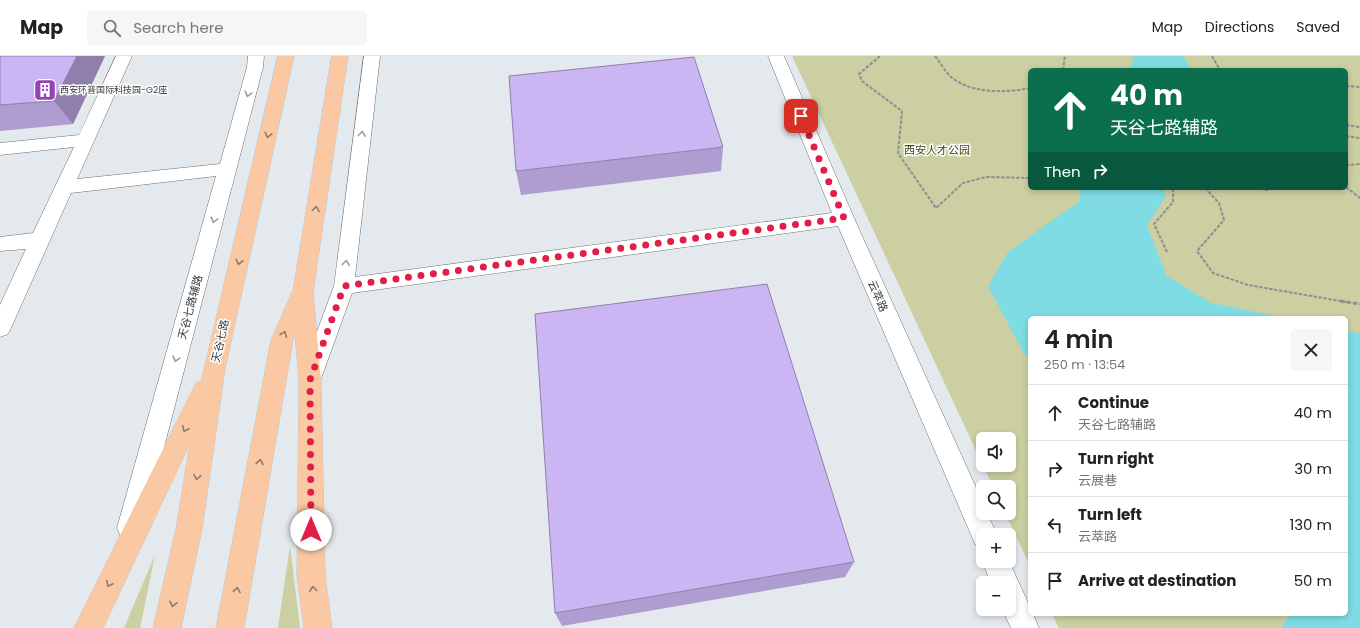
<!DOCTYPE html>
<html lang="en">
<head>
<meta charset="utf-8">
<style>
  :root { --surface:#fff; --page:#f6f6f6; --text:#222; --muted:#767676; --line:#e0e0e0 }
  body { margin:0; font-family:Poppins,"Noto Sans SC",sans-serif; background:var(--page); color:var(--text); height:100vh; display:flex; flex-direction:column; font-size:15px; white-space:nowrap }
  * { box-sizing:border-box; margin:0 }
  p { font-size:13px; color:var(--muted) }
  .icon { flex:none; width:22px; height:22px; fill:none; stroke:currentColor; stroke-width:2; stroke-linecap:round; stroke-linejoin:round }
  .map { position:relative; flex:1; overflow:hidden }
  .drawer { position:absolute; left:1028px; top:260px; width:320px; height:300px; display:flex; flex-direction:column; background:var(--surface); border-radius:6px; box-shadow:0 2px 6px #0003 }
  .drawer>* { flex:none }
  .guide { position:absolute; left:1028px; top:12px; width:320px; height:122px; border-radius:6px; box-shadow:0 2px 6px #0003; background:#0b6e4f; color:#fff; overflow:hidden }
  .controls { position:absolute; left:976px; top:376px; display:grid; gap:8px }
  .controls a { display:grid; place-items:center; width:40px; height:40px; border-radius:6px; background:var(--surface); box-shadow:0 2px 6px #0003; font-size:20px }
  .pin { position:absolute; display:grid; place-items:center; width:34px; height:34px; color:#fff; margin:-17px; border-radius:8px; box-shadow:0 2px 6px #0006 }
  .me { position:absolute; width:44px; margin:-22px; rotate:0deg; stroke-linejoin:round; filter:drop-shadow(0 0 3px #0008) }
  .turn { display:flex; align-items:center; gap:14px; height:84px; padding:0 16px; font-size:18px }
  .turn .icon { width:52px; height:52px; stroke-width:2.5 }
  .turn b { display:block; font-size:28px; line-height:34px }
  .then { display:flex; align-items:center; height:38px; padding:0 16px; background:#0003; gap:8px; font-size:15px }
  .round { display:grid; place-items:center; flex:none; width:42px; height:42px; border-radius:6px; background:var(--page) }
  .summary { display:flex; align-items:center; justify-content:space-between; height:68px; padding:0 16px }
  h1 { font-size:24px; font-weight:600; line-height:30px }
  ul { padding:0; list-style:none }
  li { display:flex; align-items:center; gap:12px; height:56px; padding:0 16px; border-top:1px solid var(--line) }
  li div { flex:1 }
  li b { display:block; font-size:15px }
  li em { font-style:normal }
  header { display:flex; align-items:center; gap:24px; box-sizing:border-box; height:56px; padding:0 20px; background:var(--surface); border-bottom:1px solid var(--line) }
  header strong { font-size:19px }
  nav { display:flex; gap:22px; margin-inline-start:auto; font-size:14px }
  .search { width:280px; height:36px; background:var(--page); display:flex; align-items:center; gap:10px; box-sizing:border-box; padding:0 14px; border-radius:6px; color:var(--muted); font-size:15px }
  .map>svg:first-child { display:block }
  .green { fill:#cbcfa1; fill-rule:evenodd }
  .water { fill:#7fdbe4 }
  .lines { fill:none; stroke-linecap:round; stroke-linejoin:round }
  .minor-casing { stroke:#6b6f73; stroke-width:1 }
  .major-casing { stroke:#c4c4c4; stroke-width:1 }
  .path-far1 { stroke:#8d9093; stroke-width:2; stroke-dasharray:3.5 1.5; stroke-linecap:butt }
  .path { stroke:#8d9093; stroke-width:3; stroke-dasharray:4.5 2; stroke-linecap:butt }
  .minor { fill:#fff; fill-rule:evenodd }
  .major { fill:#fac8a2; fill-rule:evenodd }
  .wall { fill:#af9cd1 }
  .shaded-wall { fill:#8f7faa }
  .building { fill:#ccb5f3; stroke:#8f7faa }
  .oneway { stroke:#9c9d9e }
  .oneway2 { stroke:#907a6a }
  .route { stroke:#e11d48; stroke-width:7; stroke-dasharray:0 12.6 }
  .labels { text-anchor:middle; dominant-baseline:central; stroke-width:3; stroke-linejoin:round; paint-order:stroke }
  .far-poi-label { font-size:9px; fill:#393b3c; stroke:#fff; text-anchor:start }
  .park-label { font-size:11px; fill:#434511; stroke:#fff }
  .street-label { font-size:11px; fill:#393b3c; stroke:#fff }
</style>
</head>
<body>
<header>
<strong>Map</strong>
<div class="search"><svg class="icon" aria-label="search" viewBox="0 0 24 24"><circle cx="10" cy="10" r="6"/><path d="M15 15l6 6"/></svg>Search here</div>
<nav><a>Map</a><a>Directions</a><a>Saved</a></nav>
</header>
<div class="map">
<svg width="1360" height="572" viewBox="0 0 1360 572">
  <rect width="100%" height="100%" fill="#e4e9ed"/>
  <g class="green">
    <path d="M 792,0 L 1360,0 L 1360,572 L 1059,572 L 1052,558 L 1346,558 L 1346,262 L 1030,262 L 1030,510 L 1005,457 L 1009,457 L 1009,431 L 993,431 ZM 1030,14 L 1346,14 L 1346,132 L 1030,132 ZM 983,383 L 1009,383 L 1009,409 L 983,409 Z"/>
    <polygon points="290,490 300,572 278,572"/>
    <polygon points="155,499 140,572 124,572"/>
  </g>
  <g class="water">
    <polygon points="1131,0 1184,0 1191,14 1129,14 1134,3"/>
    <polygon points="1079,132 1163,132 1166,140 1147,169 1166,219 1211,247 1285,262 1030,262 1030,303 1023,296 988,230 1008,196 1080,145"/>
    <polygon points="1346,274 1360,278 1360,572 1281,572 1290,558 1346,558"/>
  </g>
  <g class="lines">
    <g class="minor-casing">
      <g id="minor">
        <polygon points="116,0 132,0 77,123 220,108 247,11 248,0 264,0 263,11 143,472 139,481 130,484 121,481 117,472 216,120 71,137 11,272 8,278 0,281 0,249 26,193 0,195 0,181 33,177 74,91 0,99 0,87 79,79"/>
        <polygon points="364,0 380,0 355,221 832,157 768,0 784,0 854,162 983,447 983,457 987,457 997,479 983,479 983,491 975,488 838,170 352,237 318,331 310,334 302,331 299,324 334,230"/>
        <polygon points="983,502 983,505 1009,505 1030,551 1030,558 1033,558 1039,572 1011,572 1002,553 1009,553 1009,527 991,527 982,505"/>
      </g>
    </g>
    <g class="major-casing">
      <g id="major">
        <polygon points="278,0 294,0 225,313 202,473 181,572 153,572 176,473 190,387 103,572 74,572 196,327 201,325"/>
        <polygon points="332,0 348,0 313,236 321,324 325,520 332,572 304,572 297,520 299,324 295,278 293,284 244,572 216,572 271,284 293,234"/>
      </g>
    </g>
    <g class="path-far1">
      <polyline points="880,0 859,18 862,25 902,55 898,97 936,152 963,127 986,121 1030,122"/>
      <path d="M 935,0 C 940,6 944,14 950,20 C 970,38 1005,37 1030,32"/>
      <polyline points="1212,0 1220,14"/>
      <polyline points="1063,14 1065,0"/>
      <polyline points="1346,30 1360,31"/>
      <polyline points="1346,69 1360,71"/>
      <polyline points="1346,80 1360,82"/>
      <polyline points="1346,109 1360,108"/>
      <polyline points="1346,131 1360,142"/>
      <polyline points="1205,132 1219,147 1224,164 1197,195 1213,217 1248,229 1346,246"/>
      <polyline points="1255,132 1267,134 1270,132"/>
      <polyline points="1167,196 1154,168 1173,146 1173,134 1171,132"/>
    </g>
    <polyline class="path" points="1340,245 1360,248"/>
    <use href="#minor" class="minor"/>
    <use href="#major" class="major"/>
  </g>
  <g class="wall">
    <polygon points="0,0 105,0 73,68 0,75"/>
    <polygon points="723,91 721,115 521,139 516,115"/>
    <polygon points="854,506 845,521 562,570 555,557"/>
  </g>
  <polygon class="shaded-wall" points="77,0 105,0 73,68 54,45"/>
  <g class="building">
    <polygon points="0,0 77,0 54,45 0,49"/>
    <polygon points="694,1 723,91 516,115 509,20"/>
    <polygon points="767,228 854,506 555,557 535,258"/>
  </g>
  <defs><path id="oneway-chevron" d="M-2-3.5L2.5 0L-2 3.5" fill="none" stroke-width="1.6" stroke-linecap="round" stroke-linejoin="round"/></defs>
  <g class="oneway">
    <use href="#oneway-chevron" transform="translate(248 38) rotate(105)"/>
    <use href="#oneway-chevron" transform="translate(362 78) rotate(-83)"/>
    <use href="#oneway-chevron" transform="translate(214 164) rotate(105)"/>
    <use href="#oneway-chevron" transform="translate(346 207) rotate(-83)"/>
    <use href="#oneway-chevron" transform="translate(176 303) rotate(105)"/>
  </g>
  <g class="oneway2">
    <use href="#oneway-chevron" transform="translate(268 79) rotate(103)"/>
    <use href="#oneway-chevron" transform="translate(316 153) rotate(-81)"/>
    <use href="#oneway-chevron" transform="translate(239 206) rotate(103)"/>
    <use href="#oneway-chevron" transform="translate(284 278) rotate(-68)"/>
    <use href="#oneway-chevron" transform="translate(185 373) rotate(116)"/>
    <use href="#oneway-chevron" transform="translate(260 406) rotate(-80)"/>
    <use href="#oneway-chevron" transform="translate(197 421) rotate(99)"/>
    <use href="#oneway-chevron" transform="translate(109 528) rotate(116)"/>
    <use href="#oneway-chevron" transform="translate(313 533) rotate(-97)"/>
    <use href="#oneway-chevron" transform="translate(237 534) rotate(-80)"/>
    <use href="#oneway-chevron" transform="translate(173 548) rotate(102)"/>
  </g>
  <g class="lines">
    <polyline class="route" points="311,474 310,324 344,230 844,162 801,60"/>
  </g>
  <defs>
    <g id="building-square" transform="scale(1.15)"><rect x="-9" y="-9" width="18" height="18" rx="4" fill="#9344b4" stroke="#fff"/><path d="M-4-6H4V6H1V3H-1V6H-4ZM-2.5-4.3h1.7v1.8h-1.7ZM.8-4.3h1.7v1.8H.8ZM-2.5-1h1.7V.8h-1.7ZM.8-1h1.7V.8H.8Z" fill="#fff"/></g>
  </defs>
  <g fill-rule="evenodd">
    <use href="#building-square" x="45" y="34"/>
  </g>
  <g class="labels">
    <g class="far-poi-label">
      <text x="60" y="34">西安环普国际科技园-G2座</text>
    </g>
    <g class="park-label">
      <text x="937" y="94">西安人才公园</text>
    </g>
    <g class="street-label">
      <text transform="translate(878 240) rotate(66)">云萃路</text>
      <text transform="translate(190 251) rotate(-75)">天谷七路辅路</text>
      <text transform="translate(220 285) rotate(-77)">天谷七路</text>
    </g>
  </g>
</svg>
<div class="controls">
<a><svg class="icon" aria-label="sound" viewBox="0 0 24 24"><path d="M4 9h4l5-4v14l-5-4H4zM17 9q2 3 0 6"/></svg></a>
<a><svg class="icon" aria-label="search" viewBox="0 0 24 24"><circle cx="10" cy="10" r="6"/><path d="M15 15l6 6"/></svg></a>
<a>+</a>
<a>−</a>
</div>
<div class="pin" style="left:801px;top:60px;background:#d93025"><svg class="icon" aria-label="arrive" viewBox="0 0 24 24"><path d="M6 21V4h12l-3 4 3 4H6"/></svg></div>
<svg class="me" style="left:311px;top:474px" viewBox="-20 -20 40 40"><circle r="19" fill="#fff"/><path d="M0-13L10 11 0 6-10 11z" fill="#e11d48"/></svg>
<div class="guide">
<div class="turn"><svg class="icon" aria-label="ahead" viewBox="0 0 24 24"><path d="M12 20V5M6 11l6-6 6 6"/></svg><div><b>40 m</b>天谷七路辅路</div></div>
<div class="then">Then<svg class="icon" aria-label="right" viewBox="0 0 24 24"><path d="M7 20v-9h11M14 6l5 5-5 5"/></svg></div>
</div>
<section class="drawer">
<div class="summary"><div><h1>4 min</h1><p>250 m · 13:54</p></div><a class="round"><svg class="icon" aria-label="close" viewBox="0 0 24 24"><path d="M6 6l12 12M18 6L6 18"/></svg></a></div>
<ul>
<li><svg class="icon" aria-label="ahead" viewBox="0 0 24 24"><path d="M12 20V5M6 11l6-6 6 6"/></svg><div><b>Continue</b><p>天谷七路辅路</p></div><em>40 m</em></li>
<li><svg class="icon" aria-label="right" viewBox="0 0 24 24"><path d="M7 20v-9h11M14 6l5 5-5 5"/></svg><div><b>Turn right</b><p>云展巷</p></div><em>30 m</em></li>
<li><svg class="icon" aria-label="left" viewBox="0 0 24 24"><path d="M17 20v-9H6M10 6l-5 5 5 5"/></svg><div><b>Turn left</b><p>云萃路</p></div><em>130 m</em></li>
<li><svg class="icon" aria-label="arrive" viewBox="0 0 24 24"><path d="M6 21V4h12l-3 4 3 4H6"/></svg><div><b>Arrive at destination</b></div><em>50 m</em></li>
</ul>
</section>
</div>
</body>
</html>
